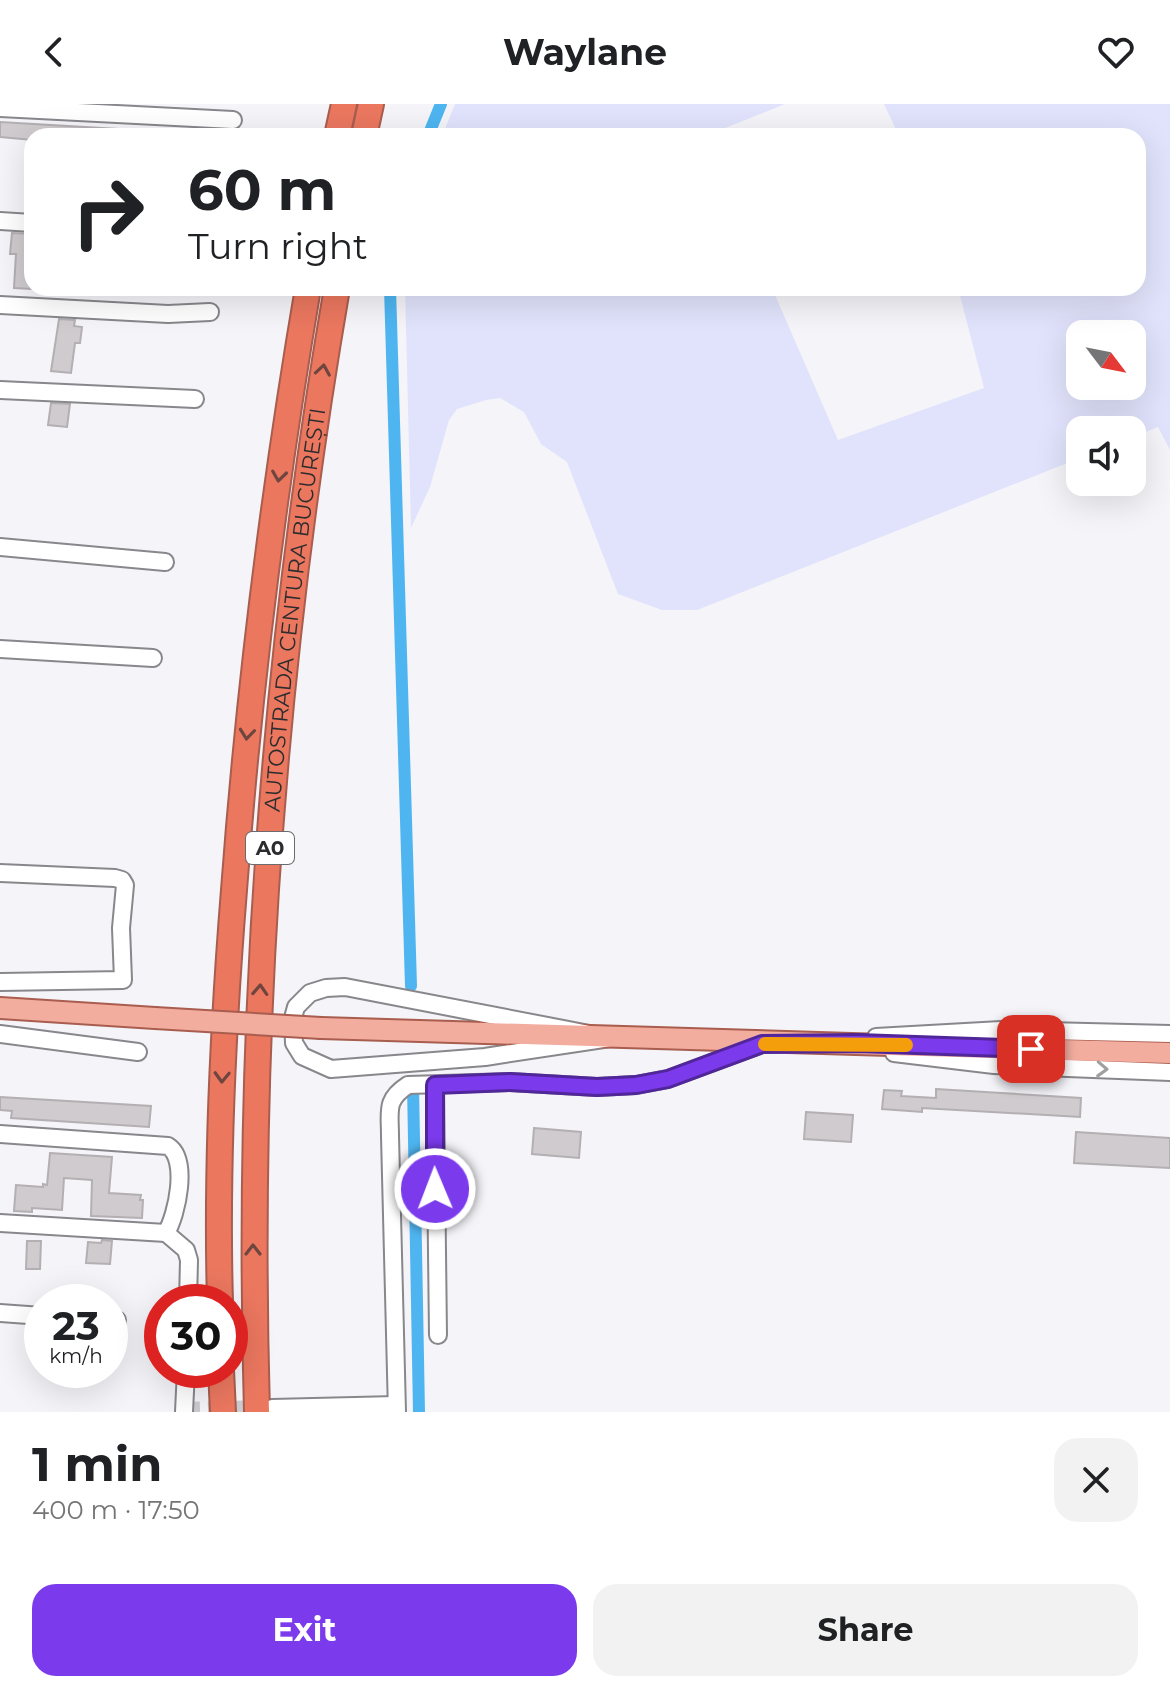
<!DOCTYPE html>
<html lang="en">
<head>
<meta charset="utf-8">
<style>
  :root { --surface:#fff; --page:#f2f2f2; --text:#202124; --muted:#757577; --accent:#7c3aed }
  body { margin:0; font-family:Montserrat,sans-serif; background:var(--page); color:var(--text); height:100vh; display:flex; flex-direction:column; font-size:30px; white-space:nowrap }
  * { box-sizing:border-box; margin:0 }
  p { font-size:26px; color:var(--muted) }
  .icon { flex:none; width:44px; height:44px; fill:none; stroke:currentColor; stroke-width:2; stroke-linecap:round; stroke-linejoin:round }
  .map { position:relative; height:1308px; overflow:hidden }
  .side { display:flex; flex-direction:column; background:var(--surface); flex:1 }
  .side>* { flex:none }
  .top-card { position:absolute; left:24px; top:24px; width:1122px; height:168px; border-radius:24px; box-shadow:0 8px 32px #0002; background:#fff; color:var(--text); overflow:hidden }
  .needle { width:52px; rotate:122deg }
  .fabs { position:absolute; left:1066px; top:216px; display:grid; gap:16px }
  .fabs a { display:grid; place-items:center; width:80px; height:80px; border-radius:16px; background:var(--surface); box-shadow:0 8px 32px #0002; font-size:40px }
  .speed { position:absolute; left:24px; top:1180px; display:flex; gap:16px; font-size:40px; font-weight:700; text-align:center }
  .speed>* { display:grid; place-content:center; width:104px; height:104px; border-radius:50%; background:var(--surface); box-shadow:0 8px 32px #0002; line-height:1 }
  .speed small { font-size:20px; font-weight:400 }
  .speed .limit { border:12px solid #d22; background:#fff; color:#111 }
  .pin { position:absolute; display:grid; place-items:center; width:68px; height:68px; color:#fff; margin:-34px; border-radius:16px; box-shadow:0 4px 12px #0006 }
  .me { position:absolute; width:88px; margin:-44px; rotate:359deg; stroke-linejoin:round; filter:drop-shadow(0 0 6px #0008) }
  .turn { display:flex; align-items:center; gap:28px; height:168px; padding:0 32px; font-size:36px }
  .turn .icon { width:104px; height:104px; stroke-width:2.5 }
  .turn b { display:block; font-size:56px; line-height:68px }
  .round { display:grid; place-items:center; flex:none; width:84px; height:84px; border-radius:24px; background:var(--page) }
  .summary { display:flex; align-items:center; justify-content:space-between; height:136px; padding:0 32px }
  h1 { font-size:48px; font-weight:700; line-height:60px }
  .cta { display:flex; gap:16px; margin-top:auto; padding:16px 32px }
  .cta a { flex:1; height:92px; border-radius:24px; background:var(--accent); color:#fff; font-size:32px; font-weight:700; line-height:92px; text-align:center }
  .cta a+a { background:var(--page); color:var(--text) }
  header { display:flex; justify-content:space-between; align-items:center; height:104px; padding:0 32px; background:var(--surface); font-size:36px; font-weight:700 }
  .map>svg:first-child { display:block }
  .green { fill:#e1e3fc; fill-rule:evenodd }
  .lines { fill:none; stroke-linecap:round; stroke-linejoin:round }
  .canal { stroke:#4eb5f1; stroke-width:12 }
  .building { fill:#d0cbce; stroke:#b4afb2; stroke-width:2 }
  .minor-tunnel { stroke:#ccccd0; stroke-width:16; stroke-dasharray:16 8; stroke-linecap:butt }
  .minor-casing { stroke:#87878c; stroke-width:20 }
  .major-casing { stroke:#a85d4e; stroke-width:24 }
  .highway-casing { stroke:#a85d4e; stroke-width:28 }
  .minor { stroke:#fff; stroke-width:16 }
  .major { stroke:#f3ad9f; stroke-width:20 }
  .highway { stroke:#eb775f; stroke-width:24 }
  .major-bridge-casing { stroke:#a85d4e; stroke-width:24; stroke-linecap:butt }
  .major-bridge { stroke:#f3ad9f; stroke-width:20 }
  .oneway { stroke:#6f463f }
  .oneway2 { stroke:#a0a0a1 }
  .route-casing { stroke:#51269a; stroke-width:20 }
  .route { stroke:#7c3aed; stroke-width:14 }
  .slow { stroke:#f59e0b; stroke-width:14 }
  .labels { text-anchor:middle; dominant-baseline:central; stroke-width:6; stroke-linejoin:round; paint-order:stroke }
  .shield { fill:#fff; stroke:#6b6b6d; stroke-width:2 }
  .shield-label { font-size:20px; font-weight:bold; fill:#2c2c2e }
  .street-label { font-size:22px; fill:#2c2c2e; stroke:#fff }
</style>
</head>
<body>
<header><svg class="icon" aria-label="back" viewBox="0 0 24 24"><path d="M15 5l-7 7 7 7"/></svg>Waylane<svg class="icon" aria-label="heart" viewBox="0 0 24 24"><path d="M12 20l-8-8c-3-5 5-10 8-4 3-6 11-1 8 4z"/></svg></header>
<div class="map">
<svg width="1170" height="1308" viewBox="0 0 1170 1308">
  <rect width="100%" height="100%" fill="#f4f4f9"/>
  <g class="green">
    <polygon points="455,0 785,0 705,32 442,32"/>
    <path d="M 884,0 L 1170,0 L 1170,346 L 1158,323 L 1132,334 L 1132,326 L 1080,326 L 1080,354 L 697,506 L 662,506 L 618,490 L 567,358 L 541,340 L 524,308 L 500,294 L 486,296 L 457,305 L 449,316 L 430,383 L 411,424 L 405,184 L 772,184 L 838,336 L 984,284 L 958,184 L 1138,184 L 1138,32 L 899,32 ZM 1132,230 L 1132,282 L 1080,282 L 1080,230 Z"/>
  </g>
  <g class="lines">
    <g class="canal">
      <polyline points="428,32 441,0"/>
      <polyline points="390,184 411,882"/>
      <polyline points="413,981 419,1308"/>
    </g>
  </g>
  <g class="building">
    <polygon points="0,18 118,25 118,32 32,32 32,36 0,33"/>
    <polygon points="12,129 32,130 32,185 14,184 16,150 10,150"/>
    <polygon points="59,215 75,216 74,222 82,223 80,239 75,239 71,269 51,267"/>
    <polygon points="51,299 70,300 67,323 48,321"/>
    <polygon points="936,985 1081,994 1080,1013 922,1004 922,1008 882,1005 884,986 902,987 901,992 936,994"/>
    <polygon points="0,993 151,1002 149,1023 11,1014 12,1007 0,1006"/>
    <polygon points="806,1008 853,1011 851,1038 804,1035"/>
    <polygon points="534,1024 581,1028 579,1054 532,1050"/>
    <polygon points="1076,1028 1170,1034 1170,1064 1074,1059"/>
    <polygon points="50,1049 112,1053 109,1089 141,1091 140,1096 143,1096 142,1114 91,1112 92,1076 64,1074 62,1106 32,1104 32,1108 14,1107 16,1081 43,1083 43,1080 47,1081"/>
    <polygon points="102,1136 112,1137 110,1160 86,1159 88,1138 101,1139"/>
    <polygon points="27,1137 41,1137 40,1165 26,1165"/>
  </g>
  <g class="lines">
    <polyline class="minor-tunnel" points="184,1306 267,1304"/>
    <g class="minor-casing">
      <g id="minor">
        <polyline points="0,4 233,16"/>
        <polyline points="0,117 32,119"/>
        <polyline points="0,201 168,210 210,208"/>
        <polyline points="0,286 195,295"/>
        <polyline points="0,443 165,458"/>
        <polyline points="0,545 153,554"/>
        <polyline points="0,769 115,774 122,776 125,781 121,824 123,876 0,878"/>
        <polygon points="345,883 610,934 485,953 331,965 302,952 294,939 293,914 296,903 310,889 326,884"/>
        <polyline points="0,930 138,948"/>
        <polyline points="876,933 1001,926 1170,930"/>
        <polyline points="894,949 994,961 1170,968"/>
        <polyline points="435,981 438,1231"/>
        <path d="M 0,1030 L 168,1042 C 189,1055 177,1111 166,1129"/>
        <polyline points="0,1119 166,1129"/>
        <polyline points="166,1129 186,1146 189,1156 188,1198"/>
        <polyline points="0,1209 42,1212"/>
        <polyline points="110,1216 117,1216"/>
        <polyline points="272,1304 396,1301"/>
        <polyline points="184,1308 186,1266"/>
        <path d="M 397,1308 L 390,1032 C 390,1006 385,996 408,981 L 510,978 L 597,983 L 636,981 L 668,975 L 762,940"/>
      </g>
    </g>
    <g class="major-casing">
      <g id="major">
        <polyline points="0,904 155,914"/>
        <path d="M 321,924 C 604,934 887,941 1170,949"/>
      </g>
    </g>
    <g class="highway-casing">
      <g id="highway">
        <polyline points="337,32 344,0"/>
        <polyline points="364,32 371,0"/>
        <path d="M 220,1198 C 216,1061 223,923 234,786 C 249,584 274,384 308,184"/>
        <polyline points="221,1266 223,1308"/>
        <path id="s1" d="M 257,1308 C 246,932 273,555 337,184"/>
      </g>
    </g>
    <use href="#minor" class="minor"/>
    <use href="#major" class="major"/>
    <use href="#highway" class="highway"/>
    <g class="major-bridge-casing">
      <polyline id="major-bridge" points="155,914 321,924"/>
    </g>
    <use href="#major-bridge" class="major-bridge"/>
  </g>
  <defs><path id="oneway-chevron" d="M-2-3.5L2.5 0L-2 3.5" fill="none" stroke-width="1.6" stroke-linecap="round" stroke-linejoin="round" transform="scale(2)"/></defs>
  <g class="oneway">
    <use href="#oneway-chevron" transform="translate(323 266) rotate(-81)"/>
    <use href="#oneway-chevron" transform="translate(279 372) rotate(98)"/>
    <use href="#oneway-chevron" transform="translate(247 630) rotate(96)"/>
    <use href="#oneway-chevron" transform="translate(260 886) rotate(-87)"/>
    <use href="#oneway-chevron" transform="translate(222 973) rotate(92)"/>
    <use href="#oneway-chevron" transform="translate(253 1146) rotate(-90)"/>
  </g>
  <use class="oneway2" href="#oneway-chevron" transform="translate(1102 965) rotate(2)"/>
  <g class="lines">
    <g class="route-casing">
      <polyline id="route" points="435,1085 435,981 510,978 597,983 636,981 668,975 762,940 858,939 1031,945"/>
    </g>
    <use href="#route" class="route"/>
    <polyline class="slow" points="765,940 906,941"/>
  </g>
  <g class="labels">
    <rect class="shield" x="246" y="728" width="48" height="32" rx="6"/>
    <g class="shield-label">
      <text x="270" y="744">A0</text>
    </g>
    <g class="street-label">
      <text stroke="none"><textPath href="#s1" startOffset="804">AUTOSTRADA CENTURA BUCUREȘTI</textPath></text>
    </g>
  </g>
</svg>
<div class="fabs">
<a><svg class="needle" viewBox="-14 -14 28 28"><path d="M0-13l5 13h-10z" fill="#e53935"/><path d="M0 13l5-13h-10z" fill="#757577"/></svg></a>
<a><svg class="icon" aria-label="sound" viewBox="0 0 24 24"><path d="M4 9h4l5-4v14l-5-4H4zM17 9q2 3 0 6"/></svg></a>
</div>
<div class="speed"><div>23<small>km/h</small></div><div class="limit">30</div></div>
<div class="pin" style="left:1031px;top:945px;background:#d93025"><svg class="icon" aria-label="arrive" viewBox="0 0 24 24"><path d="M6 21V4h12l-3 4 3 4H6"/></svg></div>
<svg class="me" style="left:435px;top:1085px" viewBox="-20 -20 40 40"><circle r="17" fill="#7c3aed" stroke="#fff" stroke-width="3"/><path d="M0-11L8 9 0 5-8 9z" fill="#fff"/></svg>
<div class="top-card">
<div class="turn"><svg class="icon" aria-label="right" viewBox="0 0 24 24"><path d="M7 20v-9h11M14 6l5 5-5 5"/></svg><div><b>60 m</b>Turn right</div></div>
</div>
</div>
<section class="side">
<div class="summary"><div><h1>1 min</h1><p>400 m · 17:50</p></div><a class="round"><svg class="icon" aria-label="close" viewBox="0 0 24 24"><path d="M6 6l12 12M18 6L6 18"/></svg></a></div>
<div class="cta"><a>Exit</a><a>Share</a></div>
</section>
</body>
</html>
